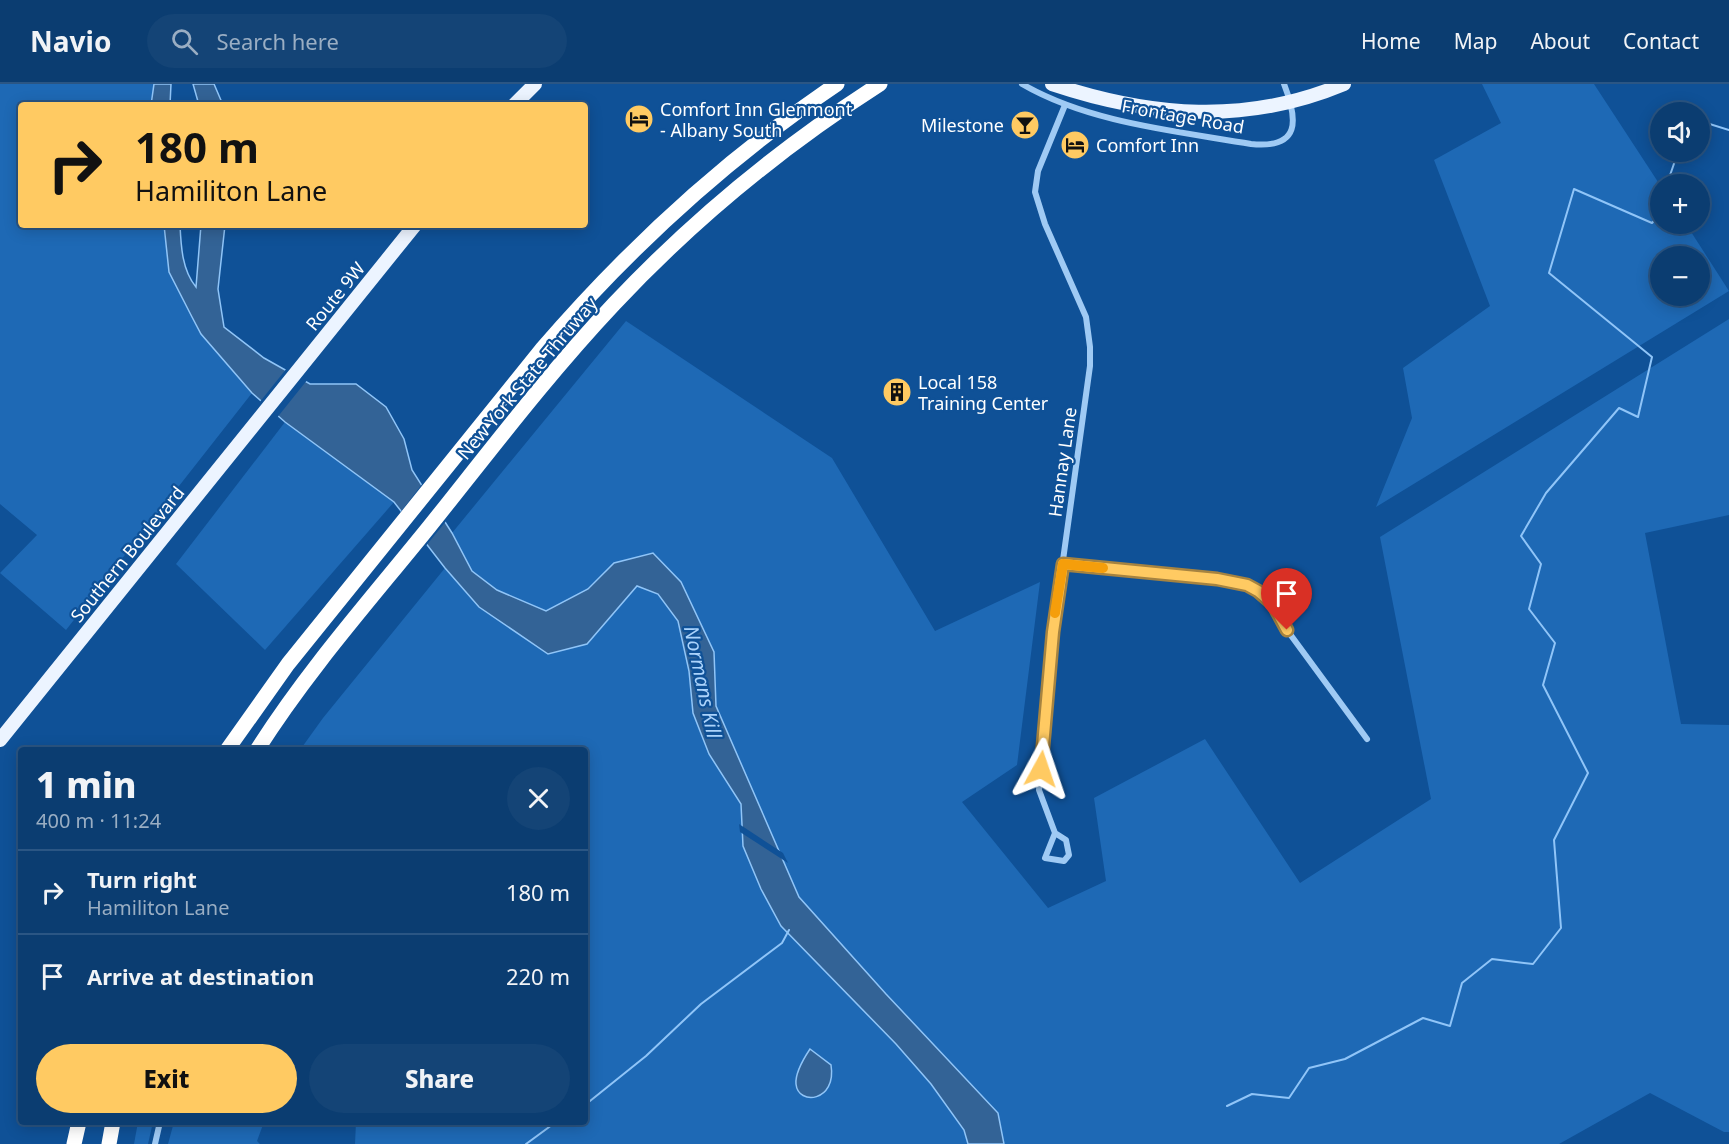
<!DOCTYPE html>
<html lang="en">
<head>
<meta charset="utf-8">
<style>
  :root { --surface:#0b3d71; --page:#144476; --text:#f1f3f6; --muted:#9aaec3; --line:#2b5684; --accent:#ffca62 }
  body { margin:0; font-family:"Noto Sans",sans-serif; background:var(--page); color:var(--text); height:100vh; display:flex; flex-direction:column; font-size:22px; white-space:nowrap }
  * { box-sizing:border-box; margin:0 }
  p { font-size:20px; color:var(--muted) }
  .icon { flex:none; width:33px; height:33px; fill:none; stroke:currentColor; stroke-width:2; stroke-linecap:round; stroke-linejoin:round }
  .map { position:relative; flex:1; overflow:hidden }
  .drawer { position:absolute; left:18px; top:663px; width:570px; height:378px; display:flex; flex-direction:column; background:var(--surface); border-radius:6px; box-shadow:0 3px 15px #0003,0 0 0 2px var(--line) }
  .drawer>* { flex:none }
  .hud { position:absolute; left:18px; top:18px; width:570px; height:126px; border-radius:6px; box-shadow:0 3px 15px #0003,0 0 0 2px var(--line); background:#ffca62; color:#111; overflow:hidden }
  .buttons { position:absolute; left:1650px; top:18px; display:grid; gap:12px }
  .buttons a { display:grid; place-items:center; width:60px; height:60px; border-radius:50%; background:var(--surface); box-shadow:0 3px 15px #0003,0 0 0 2px var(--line); font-size:30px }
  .pin { position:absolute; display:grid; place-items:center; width:51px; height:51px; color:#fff; margin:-62px -26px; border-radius:50% 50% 50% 0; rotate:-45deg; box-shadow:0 0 6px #0007 }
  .pin .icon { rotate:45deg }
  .me { position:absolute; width:66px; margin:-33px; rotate:5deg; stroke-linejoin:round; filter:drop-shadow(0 0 4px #0008) }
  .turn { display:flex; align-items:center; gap:21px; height:126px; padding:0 18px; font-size:27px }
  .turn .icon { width:78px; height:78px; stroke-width:2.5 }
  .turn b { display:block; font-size:42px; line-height:51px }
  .round { display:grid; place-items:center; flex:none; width:63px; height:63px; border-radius:32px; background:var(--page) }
  .overview { display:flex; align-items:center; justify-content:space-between; height:102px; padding:0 18px }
  h1 { font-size:36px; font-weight:800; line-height:45px }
  .button { display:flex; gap:12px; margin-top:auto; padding:12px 18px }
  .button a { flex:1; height:69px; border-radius:36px; background:var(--accent); color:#111; font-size:24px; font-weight:800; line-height:69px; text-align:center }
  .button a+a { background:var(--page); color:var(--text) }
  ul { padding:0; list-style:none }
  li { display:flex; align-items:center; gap:18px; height:84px; padding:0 18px; border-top:2px solid var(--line) }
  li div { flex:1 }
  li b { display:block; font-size:22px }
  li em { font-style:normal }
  header { display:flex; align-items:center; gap:36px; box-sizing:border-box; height:84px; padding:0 30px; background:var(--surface); border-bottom:2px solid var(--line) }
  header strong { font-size:28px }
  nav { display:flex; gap:33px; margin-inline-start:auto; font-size:21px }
  .search { width:420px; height:54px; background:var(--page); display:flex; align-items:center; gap:15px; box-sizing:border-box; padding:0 21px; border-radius:33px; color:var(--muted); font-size:22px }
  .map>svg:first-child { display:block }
  .green { fill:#1e69b5; fill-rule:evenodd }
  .water { fill:#336396; stroke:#90c5f8; stroke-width:1.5 }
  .pier { fill:#0f5197 }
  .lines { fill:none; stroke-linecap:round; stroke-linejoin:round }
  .stream { stroke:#90c5f8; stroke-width:2 }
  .minor { stroke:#9fcaf4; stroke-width:6 }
  .primary { stroke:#ecf4ff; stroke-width:14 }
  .motorway { stroke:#fff; stroke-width:15 }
  .route-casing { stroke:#a68340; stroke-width:15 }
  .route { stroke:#ffca62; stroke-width:10 }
  .slow { stroke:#f59e0b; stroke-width:10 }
  .labels { text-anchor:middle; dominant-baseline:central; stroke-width:4.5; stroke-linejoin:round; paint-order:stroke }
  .poi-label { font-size:18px; fill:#fff; stroke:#0f5197; text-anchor:start }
  .street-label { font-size:18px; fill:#fff; stroke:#0f5197 }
  .water-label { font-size:20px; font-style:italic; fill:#abd3fb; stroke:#0f5197 }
</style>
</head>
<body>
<header>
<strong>Navio</strong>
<div class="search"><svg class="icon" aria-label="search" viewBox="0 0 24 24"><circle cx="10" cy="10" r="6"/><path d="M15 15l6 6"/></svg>Search here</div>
<nav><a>Home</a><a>Map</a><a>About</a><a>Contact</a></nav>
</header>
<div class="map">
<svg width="1729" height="1060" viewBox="0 0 1729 1060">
  <rect width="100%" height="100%" fill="#0f5197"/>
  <g class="green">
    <polygon points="0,0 154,0 151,21 21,21 21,141 164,141 169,188 192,233 201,250 252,309 66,546 0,489 37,451 0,420"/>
    <path d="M 1482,0 L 1594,0 L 1660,101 L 1660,140 L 1686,140 L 1729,207 L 1376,423 L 1412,334 L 1403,284 L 1490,222 L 1434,76 L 1501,39 ZM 1660,172 L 1700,172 L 1700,212 L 1660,212 Z"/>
    <polygon points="1729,235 1729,431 1645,449 1681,640 1729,641 1729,1048 1724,1048 1650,1009 1559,1060 1004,1060 998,1029 886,910 799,813 716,622 714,568 681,498 615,479 588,505 546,527 498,506 472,487 452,449 626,237 832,374 935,547 1040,498 1017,681 962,718 1048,824 1106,797 1094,714 1205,655 1300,799 1431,715 1380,453"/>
    <polygon points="285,338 394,418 265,566 176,480"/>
    <polygon points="445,484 479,523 587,560 637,502 658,510 678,537 689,587 693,630 709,670 741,720 743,762 761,805 781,842 896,960 931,1000 964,1046 968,1060 355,1060 356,1038 585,1038 585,666 300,666 323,634"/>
    <polygon points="138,1038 153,1038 148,1060 134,1060"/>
    <polygon points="174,1038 264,1038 257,1057 260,1060 168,1060"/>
  </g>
  <g class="water">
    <polygon points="154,0 171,0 170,21 151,21"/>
    <polygon points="193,0 214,0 223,21 199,21"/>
    <path d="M 164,141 L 180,141 C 181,162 182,186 196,203 L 201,141 L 225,141 L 218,205 L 224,243 L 264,274 L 310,300 L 356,300 L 386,323 L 404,355 L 412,386 L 452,449 L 472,487 L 497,506 L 546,527 L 588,505 L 614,479 L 653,469 L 681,498 L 714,568 L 716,622 L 799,813 L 886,910 L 998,1029 L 1004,1060 L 968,1060 L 964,1046 L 931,1000 L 896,960 L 781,842 L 761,805 L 743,762 L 741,720 L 709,670 L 693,629 L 689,587 L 678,537 L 658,510 L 637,502 L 587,560 L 548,570 L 479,523 L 445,484 L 394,418 L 285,338 L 252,309 L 201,250 L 192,233 L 169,188 Z"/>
    <path d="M 810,965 L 831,981 C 837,1018 798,1022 796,1000 C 795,989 804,974 810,965 Z"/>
  </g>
  <g class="pier">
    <polygon points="287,284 308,295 276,335 259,319"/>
    <polygon points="423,399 447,436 425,463 399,430"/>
    <polygon points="739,740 783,769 788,779 740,748"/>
  </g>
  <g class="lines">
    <g class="stream">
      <polyline points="1700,37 1729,46"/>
      <polyline points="1667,100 1678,68"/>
      <polyline points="585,1021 646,972 701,920 782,859 789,846"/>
      <polyline points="1227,1022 1252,1010 1289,1014 1309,984 1345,975 1423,934 1450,942 1462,899 1492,875 1533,880 1561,844 1554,756 1588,689 1543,601 1555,559 1529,525 1541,480 1521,452 1546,409 1619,324 1638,333 1652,273 1549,189 1574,105 1652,139 1660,131"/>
      <polyline points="526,1060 556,1038"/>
    </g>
    <g class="minor">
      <path d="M 1022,0 C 1089,39 1176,47 1251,60 C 1301,65 1298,36 1284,0"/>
      <polyline points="1063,480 1217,495 1247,501 1258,507 1273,520 1287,546 1367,655"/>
      <polyline points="1055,749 1045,774 1064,777 1069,771 1066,756 1055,749 1039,706 1053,548 1090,282 1090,263 1086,233 1045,140 1035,108 1038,87 1065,21"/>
      <polyline points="155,1060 160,1038"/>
    </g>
    <g class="primary">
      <path d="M 1052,0 C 1151,33 1246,41 1344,0"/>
      <polyline points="514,21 535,0"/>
      <polyline points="0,656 415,141"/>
    </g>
    <g class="motorway">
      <path d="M 227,666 L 288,580 L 542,265 C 629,164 727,74 837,0"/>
      <path d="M 257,666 C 307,587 370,516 429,443 C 489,368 548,290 614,220 C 693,136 783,62 880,0"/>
      <polyline points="74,1060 79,1038"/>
      <polyline points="109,1060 113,1038"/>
    </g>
  </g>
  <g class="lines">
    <g class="route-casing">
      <polyline id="route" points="1041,685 1053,548 1063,480 1217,495 1247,501 1258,507 1273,520 1287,546"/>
    </g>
    <use href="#route" class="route"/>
    <polyline class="slow" points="1055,529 1063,480 1103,484"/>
  </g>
  <defs>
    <g id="hotel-disc" transform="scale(1.5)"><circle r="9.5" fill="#ffca62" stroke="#0f5197"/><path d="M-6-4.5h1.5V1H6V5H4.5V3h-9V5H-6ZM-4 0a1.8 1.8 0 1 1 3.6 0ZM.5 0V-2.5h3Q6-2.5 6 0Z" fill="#111"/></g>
    <g id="bar-disc" transform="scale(1.5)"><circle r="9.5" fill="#ffca62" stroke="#0f5197"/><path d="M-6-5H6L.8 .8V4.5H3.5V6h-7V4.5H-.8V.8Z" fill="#111"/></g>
    <g id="building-disc" transform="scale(1.5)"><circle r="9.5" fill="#ffca62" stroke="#0f5197"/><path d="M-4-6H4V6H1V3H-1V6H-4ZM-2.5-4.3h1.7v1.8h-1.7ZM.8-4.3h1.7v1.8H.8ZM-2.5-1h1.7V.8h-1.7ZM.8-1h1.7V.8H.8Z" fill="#111"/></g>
  </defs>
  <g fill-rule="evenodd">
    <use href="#hotel-disc" x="639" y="35"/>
    <use href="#bar-disc" x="1025" y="41"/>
    <use href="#hotel-disc" x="1075" y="61"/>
    <use href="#building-disc" x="897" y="308"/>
  </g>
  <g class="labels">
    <g class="poi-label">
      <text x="660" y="25">Comfort Inn Glenmont<tspan x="660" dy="21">- Albany South</tspan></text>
      <text x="1004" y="41" text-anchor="end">Milestone</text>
      <text x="1096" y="61">Comfort Inn</text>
      <text x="918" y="298">Local 158<tspan x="918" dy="21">Training Center</tspan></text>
    </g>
    <g class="street-label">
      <text transform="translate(1183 32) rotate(10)">Frontage Road</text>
      <text transform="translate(335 212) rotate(-51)">Route 9W</text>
      <text transform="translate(527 294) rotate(-50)">New York State Thruway</text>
      <text transform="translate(1062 378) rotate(-82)">Hannay Lane</text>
      <text transform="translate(127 470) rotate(-51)">Southern Boulevard</text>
    </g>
    <g class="water-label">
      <text transform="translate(703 598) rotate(78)">Normans Kill</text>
    </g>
  </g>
</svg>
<div class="buttons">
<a><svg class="icon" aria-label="sound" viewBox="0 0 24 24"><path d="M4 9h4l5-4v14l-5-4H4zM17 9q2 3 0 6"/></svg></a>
<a>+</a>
<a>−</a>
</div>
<div class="pin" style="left:1287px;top:546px;background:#d93025"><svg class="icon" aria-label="arrive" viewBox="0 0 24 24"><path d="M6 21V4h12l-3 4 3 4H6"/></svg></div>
<svg class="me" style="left:1041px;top:685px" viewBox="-20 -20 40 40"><path d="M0-17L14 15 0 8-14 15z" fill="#ffca62" stroke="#fff" stroke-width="4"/></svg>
<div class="hud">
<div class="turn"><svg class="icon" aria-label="right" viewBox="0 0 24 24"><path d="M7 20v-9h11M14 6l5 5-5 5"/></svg><div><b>180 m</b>Hamiliton Lane</div></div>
</div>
<section class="drawer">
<div class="overview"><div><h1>1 min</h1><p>400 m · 11:24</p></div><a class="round"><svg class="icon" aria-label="close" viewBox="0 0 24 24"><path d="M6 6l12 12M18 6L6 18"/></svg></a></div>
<ul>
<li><svg class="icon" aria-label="right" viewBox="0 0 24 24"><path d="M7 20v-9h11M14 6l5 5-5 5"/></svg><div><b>Turn right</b><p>Hamiliton Lane</p></div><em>180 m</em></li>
<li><svg class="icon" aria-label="arrive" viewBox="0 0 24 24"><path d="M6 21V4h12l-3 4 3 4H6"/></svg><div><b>Arrive at destination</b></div><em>220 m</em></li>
</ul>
<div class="button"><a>Exit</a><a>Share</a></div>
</section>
</div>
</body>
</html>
